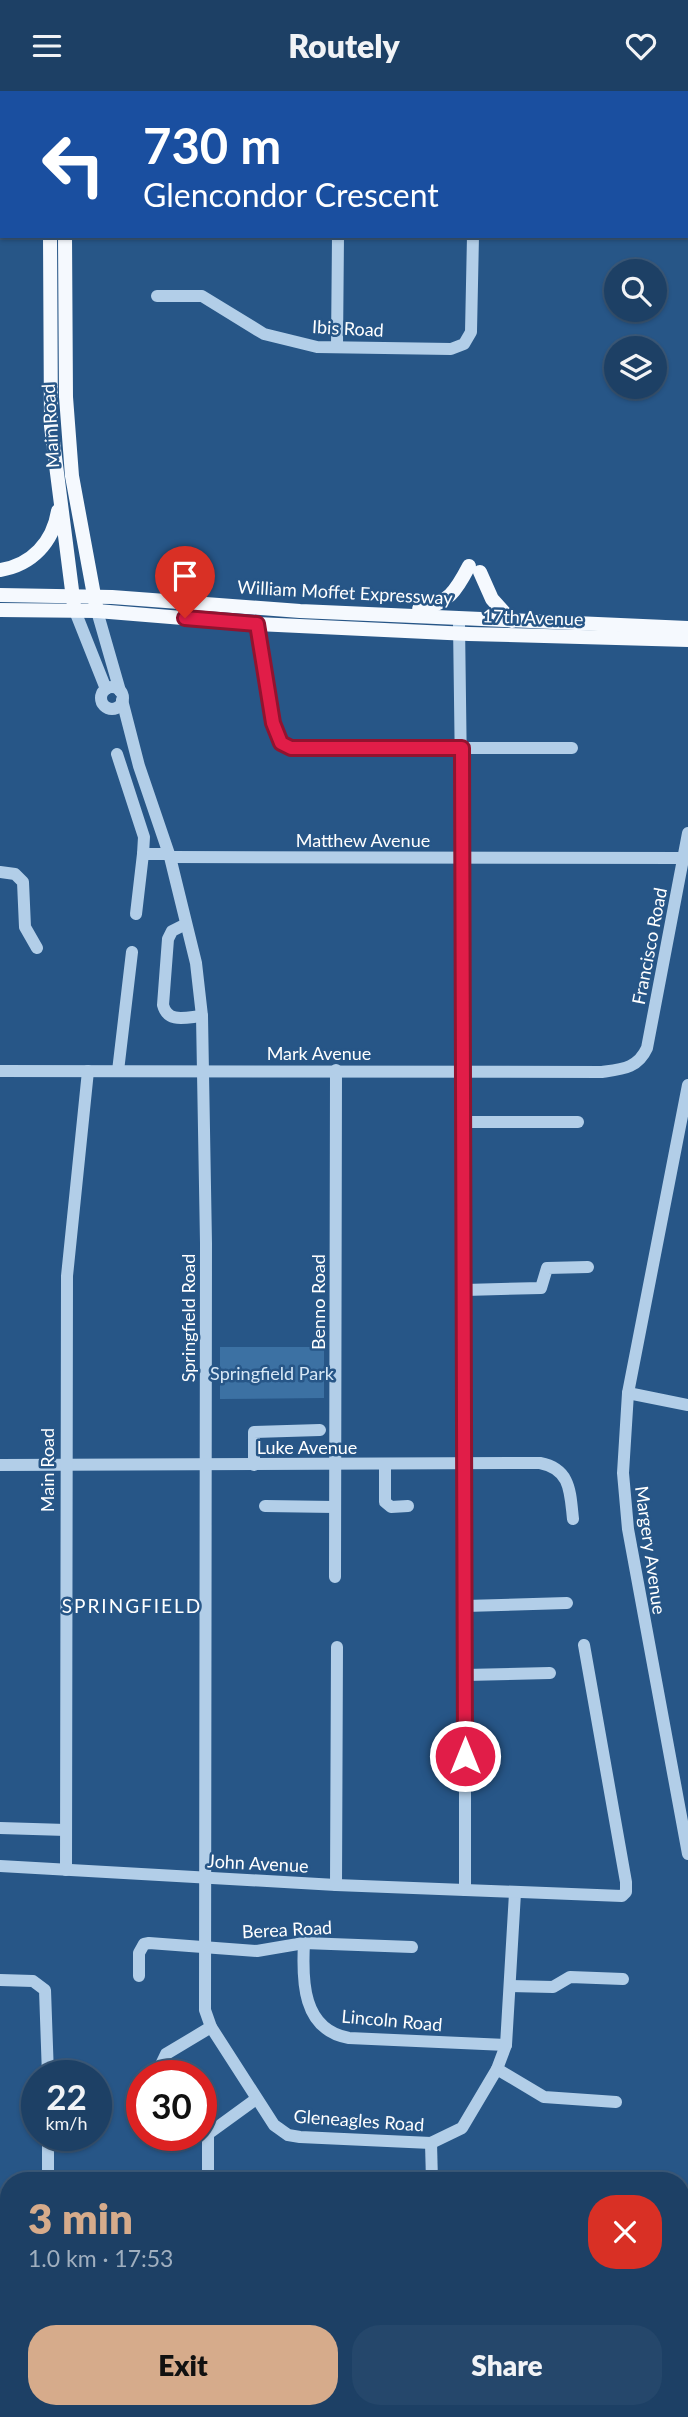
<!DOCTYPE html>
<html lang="en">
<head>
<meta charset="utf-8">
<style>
  :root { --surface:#1d4065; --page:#25476b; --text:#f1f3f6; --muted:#a0afbf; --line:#3b5979; --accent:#d6ab8b }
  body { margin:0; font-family:Lato,sans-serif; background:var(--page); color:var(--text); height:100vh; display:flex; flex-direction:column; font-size:26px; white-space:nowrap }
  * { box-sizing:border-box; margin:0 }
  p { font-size:23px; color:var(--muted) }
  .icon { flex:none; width:38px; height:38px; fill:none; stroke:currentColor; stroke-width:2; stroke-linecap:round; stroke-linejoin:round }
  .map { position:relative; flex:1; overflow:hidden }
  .details { position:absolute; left:0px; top:2081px; width:690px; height:247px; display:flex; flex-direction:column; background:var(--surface); border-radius:28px 28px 0 0; box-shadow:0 2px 5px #0004,0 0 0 2px var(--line) }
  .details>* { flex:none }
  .banner { position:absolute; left:0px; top:0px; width:690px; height:147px; box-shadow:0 2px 5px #0004,0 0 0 2px var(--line); background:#1a4fa0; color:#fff; overflow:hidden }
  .fabs { position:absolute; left:604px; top:168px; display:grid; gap:14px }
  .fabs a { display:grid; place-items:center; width:63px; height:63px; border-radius:50%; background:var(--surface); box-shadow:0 2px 5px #0004,0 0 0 2px var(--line); font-size:35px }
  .speed { position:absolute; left:21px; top:1969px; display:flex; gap:14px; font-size:35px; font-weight:700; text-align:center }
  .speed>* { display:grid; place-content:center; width:91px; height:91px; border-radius:50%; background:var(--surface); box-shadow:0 2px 5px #0004,0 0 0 2px var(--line); line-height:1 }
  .speed small { font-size:18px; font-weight:400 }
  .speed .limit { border:10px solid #d22; background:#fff; color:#111 }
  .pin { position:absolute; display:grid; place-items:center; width:60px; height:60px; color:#fff; margin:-72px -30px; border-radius:50% 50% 50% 0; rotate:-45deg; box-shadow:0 0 7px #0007 }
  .pin .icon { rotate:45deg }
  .me { position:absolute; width:77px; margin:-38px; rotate:0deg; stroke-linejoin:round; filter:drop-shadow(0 0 5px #0008) }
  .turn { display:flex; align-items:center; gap:24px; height:147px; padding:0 28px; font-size:32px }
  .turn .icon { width:91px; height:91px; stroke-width:2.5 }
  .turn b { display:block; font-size:49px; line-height:60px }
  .round { display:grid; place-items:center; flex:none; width:74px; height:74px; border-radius:28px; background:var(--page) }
  .head { display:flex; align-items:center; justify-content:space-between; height:119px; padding:0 28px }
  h1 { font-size:42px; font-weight:800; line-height:52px; color:var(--accent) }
  .button { display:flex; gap:14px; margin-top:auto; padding:14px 28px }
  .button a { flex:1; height:80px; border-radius:28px; background:var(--accent); color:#111; font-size:28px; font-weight:800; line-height:80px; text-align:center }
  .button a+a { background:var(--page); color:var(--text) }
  header { display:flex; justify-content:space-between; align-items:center; height:91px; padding:0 28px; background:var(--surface); font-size:32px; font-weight:800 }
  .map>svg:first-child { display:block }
  .green { fill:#3c71a3 }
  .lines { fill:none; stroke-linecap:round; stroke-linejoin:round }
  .minor { stroke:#b2cee8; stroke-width:12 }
  .major { stroke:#f5f9fe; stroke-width:14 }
  .route-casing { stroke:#92132f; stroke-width:18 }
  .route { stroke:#e11d48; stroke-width:12 }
  .labels { text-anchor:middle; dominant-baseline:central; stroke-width:5; stroke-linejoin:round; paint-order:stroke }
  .street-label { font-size:18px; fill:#fff; stroke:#275687 }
  .park-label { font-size:18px; fill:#d6e7f6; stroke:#275687 }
  .neighbourhood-label { font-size:19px; letter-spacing:2px; fill:#fff; stroke:#275687 }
</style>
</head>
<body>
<header><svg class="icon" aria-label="menu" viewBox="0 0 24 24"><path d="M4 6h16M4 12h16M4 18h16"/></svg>Routely<svg class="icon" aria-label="heart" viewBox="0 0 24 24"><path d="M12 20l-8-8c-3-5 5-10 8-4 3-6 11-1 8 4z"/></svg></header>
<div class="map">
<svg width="688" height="2326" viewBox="0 0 688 2326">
  <rect width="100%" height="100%" fill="#275687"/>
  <polygon class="green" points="220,1256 324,1256 324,1307 220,1308"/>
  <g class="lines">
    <g class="minor">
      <polyline points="474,0 474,2"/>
      <polyline points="339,2 339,0"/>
      <polyline points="157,205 202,205 264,243 317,256 451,258 464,253 471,241 473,145"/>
      <polyline points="337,255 338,145"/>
      <polyline points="75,520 106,598"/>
      <polyline points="97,520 120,600"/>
      <polyline points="257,533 273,632 281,652 291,657 572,657"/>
      <polyline points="459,533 465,981 465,1799"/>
      <circle cx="112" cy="607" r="11"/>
      <polyline points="122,609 139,675 170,766 196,872 202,925 206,1152 205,1919 211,1936 274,2034 288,2044 300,2046 431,2052 462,2037 497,1978 506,1954 515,1802"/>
      <polyline points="117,663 144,746 143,763"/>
      <polyline points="170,766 683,767"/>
      <polyline points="0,781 15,783 23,791 25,836 37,857"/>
      <polyline points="136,823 143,763 168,763"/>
      <path d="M 186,833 L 172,840 L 168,848 L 163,914 C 168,933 187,926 202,925"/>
      <path d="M 0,980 L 602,981 C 623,978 638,977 647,957 L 688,742"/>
      <polyline points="118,980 132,861"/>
      <polyline points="688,994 628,1302 623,1382 628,1438 688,1763"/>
      <polyline points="465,1031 578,1031"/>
      <polyline points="465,1199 541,1197 547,1177 588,1176"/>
      <polyline points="628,1302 688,1314"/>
      <path d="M 0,1374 L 540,1372 C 571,1378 570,1401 573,1428"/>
      <polyline points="254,1374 254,1341 320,1339"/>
      <polyline points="385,1374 385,1411 391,1416 408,1415"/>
      <polyline points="265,1415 335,1416"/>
      <polyline points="335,1486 336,979"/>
      <polyline points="465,1515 567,1512"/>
      <polyline points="465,1584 550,1582"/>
      <polyline points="0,1737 66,1739"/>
      <polyline points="0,1775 336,1794 622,1805 626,1801 626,1791 584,1554"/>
      <polyline points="66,1779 67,1185 88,980"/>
      <polyline points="336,1794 337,1556"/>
      <path d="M 304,1852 C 302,1889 302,1939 349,1947 L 506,1954"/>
      <polyline points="139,1885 139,1862 144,1853 149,1852 257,1860 304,1852 412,1856"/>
      <polyline points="0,1889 33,1890 45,1899 48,1984"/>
      <polyline points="510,1895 553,1896 570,1886 623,1888"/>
      <polyline points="497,1978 544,2006 616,2011"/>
      <polyline points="156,1984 166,1963 211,1936"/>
      <polyline points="48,2044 48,2090"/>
      <polyline points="431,2052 432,2090"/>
      <polyline points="208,2090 208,2043 256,2008"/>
      <polyline points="681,2126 688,2109"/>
      <polyline points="48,2319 48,2326"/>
      <polyline points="216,2319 216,2326"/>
      <polyline points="416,2326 422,2319"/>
      <polyline points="528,2326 534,2319"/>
    </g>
    <g class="major">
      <polyline points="53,2 53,0"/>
      <polyline points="66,2 66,0"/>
      <polyline points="50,145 51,335 74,515"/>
      <polyline points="65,145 66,306 72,385 96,515"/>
      <path d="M 0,479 C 32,474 53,451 58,420"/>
      <polyline points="480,481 492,508 512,530"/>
      <polyline points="0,504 112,506 300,520 688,537"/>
      <path d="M 419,518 C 448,513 456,500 469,475"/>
      <polyline points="0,519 97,520 257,533 469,543 688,549"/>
    </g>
  </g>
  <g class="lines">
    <g class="route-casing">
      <polyline id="route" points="185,527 257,533 273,632 281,652 291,657 462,657 465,1665"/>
    </g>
    <use href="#route" class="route"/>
  </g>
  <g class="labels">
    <g class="street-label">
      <text transform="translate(348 237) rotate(3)">Ibis Road</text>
      <text transform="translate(50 335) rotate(-93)">Main Road</text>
      <text transform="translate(345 501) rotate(3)">William Moffet Expressway</text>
      <text transform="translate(533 526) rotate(2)">17th Avenue</text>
      <text x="363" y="749">Matthew Avenue</text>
      <text transform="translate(649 855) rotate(-79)">Francisco Road</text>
      <text x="319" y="962">Mark Avenue</text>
      <text transform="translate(318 1211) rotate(-90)">Benno Road</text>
      <text transform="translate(188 1227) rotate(-90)">Springfield Road</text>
      <text x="307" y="1356">Luke Avenue</text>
      <text transform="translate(47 1379) rotate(-90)">Main Road</text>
      <text transform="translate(651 1459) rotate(82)">Margery Avenue</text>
      <text transform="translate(258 1772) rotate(3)">John Avenue</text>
      <text transform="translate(287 1838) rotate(-3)">Berea Road</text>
      <text transform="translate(392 1929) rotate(5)">Lincoln Road</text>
      <text transform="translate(359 2029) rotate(4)">Gleneagles Road</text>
    </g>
    <g class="park-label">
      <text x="272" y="1282">Springfield Park</text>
    </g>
    <g class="neighbourhood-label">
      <text x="132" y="1514">SPRINGFIELD</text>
    </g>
  </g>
</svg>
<div class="fabs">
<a><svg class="icon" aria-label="search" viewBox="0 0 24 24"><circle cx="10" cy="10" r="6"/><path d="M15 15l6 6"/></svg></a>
<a><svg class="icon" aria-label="layers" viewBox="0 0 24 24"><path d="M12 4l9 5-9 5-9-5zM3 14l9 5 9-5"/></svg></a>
</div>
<div class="speed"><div>22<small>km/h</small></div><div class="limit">30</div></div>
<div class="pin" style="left:185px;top:527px;background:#d93025"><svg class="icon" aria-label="arrive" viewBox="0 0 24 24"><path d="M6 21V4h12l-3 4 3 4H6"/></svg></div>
<svg class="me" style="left:465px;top:1665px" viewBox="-20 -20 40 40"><circle r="17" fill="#e11d48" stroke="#fff" stroke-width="3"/><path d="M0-11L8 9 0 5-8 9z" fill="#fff"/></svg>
<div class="banner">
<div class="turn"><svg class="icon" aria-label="left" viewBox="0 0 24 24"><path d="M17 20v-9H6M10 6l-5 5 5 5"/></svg><div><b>730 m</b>Glencondor Crescent</div></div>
</div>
<section class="details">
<div class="head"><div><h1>3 min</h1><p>1.0 km · 17:53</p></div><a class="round" style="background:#d93025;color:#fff"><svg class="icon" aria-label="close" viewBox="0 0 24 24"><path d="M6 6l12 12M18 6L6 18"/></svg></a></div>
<div class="button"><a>Exit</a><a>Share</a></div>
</section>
</div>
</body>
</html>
